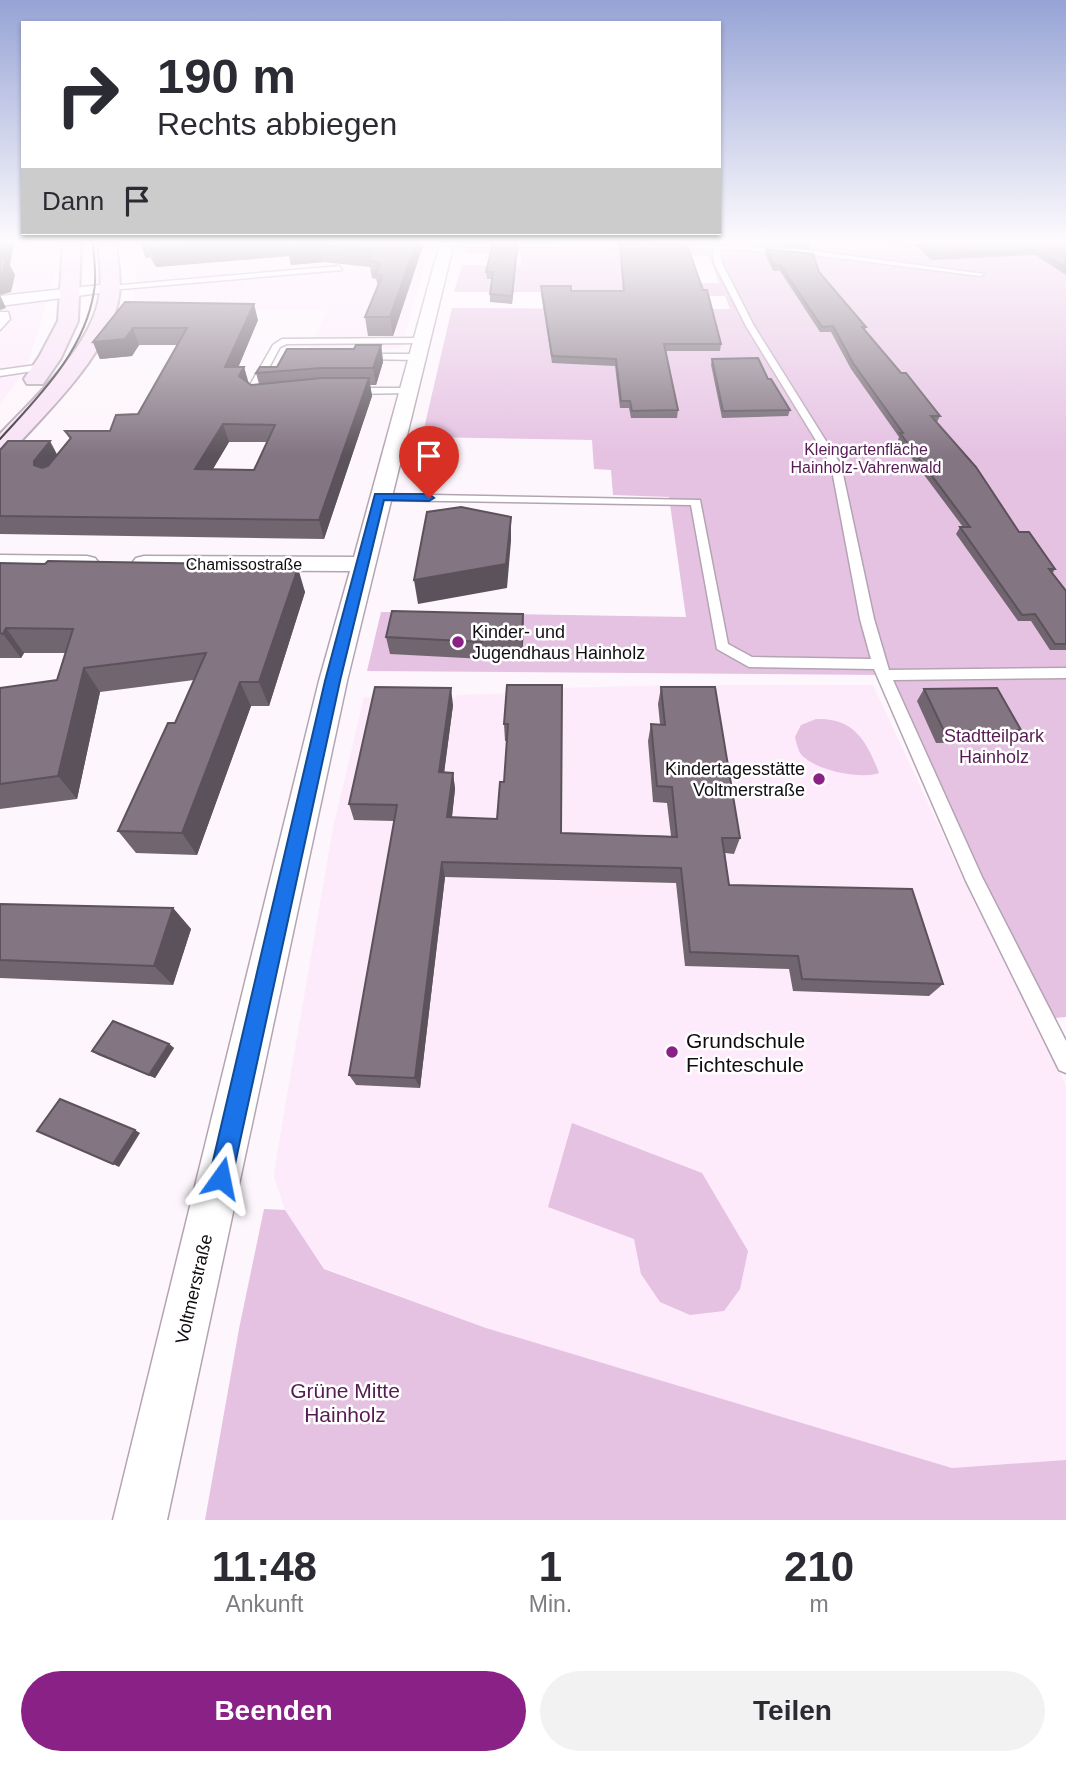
<!DOCTYPE html>
<html lang="de">
<head>
<meta charset="utf-8">
<style>
  :root { --surface:#fff; --page:#f2f2f3; --text:#2b2b33; --muted:#7c7c81; --accent:#8a2187 }
  body { margin:0; font-family:Arial,sans-serif; background:var(--page); color:var(--text); height:100vh; display:flex; flex-direction:column; font-size:26px; white-space:nowrap }
  * { box-sizing:border-box; margin:0 }
  p { font-size:23px; color:var(--muted) }
  .icon { flex:none; width:38px; height:38px; fill:none; stroke:currentColor; stroke-width:2; stroke-linecap:round; stroke-linejoin:round }
  .map { position:relative; height:1520px; overflow:hidden }
  .side { display:flex; flex-direction:column; background:var(--surface); flex:1 }
  .side>* { flex:none }
  .hud { position:absolute; left:21px; top:21px; width:700px; height:214px; border-radius:0px; box-shadow:0 2px 5px #0004; background:#fff; color:var(--text); overflow:hidden }
  .pin { position:absolute; display:grid; place-items:center; width:60px; height:60px; color:#fff; margin:-72px -30px; border-radius:50% 50% 50% 0; rotate:-45deg; box-shadow:0 0 7px #0007 }
  .pin .icon { rotate:45deg }
  .me { position:absolute; width:77px; margin:-38px; rotate:12deg; stroke-linejoin:round; filter:drop-shadow(0 0 5px #0008) }
  .turn { display:flex; align-items:center; gap:24px; height:147px; padding:0 21px; font-size:32px }
  .turn .icon { width:91px; height:91px; stroke-width:2.5 }
  .turn b { display:block; font-size:49px; line-height:60px }
  .then { display:flex; align-items:center; height:66px; padding:0 21px; background:#0003; gap:14px; font-size:26px }
  .eta { display:flex; justify-content:space-evenly; align-items:center; height:119px; text-align:center }
  .eta b { font-size:42px; font-weight:800; line-height:49px }
  .primary-button { display:flex; gap:14px; margin-top:auto; padding:14px 21px }
  .primary-button a { flex:1; height:80px; border-radius:42px; background:var(--accent); color:#fff; font-size:28px; font-weight:800; line-height:80px; text-align:center }
  .primary-button a+a { background:var(--page); color:var(--text) }
  .map>svg:first-child { display:block }
  .built { fill:#fdebfb }
  .green { fill:#e5c1e2; fill-rule:evenodd }
  .lines { fill:none; stroke-linecap:round; stroke-linejoin:round }
  .service-casing { stroke:#b4a4b2; stroke-width:3 }
  .minor-casing { stroke:#b4a4b2; stroke-width:3 }
  .secondary-casing { stroke:#b4a4b2; stroke-width:4 }
  .service { fill:#fff; fill-rule:evenodd }
  .minor { fill:#fff; fill-rule:evenodd }
  .secondary { fill:#f8e1f6; fill-rule:evenodd }
  .tram { stroke:#373136; stroke-width:2 }
  .wall { fill:#716570; fill-rule:evenodd }
  .shaded-wall { fill:#5c525b }
  .building { fill:#837582; stroke:#5c525b; stroke-width:2; fill-rule:evenodd }
  .route { fill:#1a73e8; stroke:#114b97; stroke-width:2 }
  .poi-dot { fill:#8a2187; stroke:#fff; stroke-width:2.5 }
  .labels { text-anchor:middle; dominant-baseline:central; stroke-width:5; stroke-linejoin:round; paint-order:stroke }
  .far-park-label { font-size:16px; fill:#561a54; stroke:#fff }
  .far-street-label { font-size:16px; fill:#110c11; stroke:#fff }
  .poi-label { font-size:18px; fill:#110c11; stroke:#fff; text-anchor:start }
  .park-label { font-size:18px; fill:#561a54; stroke:#fff }
  .street-label { font-size:18px; fill:#110c11; stroke:#fff }
  .near-poi-label { font-size:21px; fill:#110c11; stroke:#fff; text-anchor:start }
  .near-park-label { font-size:21px; fill:#561a54; stroke:#fff }
</style>
</head>
<body>
<div class="map">
<svg width="1066" height="1520" viewBox="0 0 1066 1520">
  <rect width="100%" height="100%" fill="#fdf6fc"/>
  <g class="built">
    <polygon points="0,243 58,243 57,270 26,369 0,404"/>
    <polygon points="129,243 432,243 400,349 309,348 327,311 133,310 136,271"/>
    <polygon points="672,685 873,685 975,904 1036,1020 1066,1086 1066,1460 952,1468 486,1328 324,1268 285,1210 274,1177 277,1154 333,828 364,697 455,699 457,695 515,693 525,689"/>
  </g>
  <g class="green">
    <path d="M 468,243 L 1066,243 L 1066,1017 L 1044,1019 L 884,675 L 367,671 L 381,612 L 686,617 L 669,497 L 613,495 L 611,470 L 594,469 L 592,440 L 422,437 L 452,308 L 631,309 L 575,292 L 454,292 L 462,265 L 521,265 L 521,254 L 465,253 ZM 620,255 L 709,256 L 719,283 L 670,283 L 622,270 ZM 676,296 L 725,296 L 730,309 L 680,309 Z"/>
    <path d="M 816,719 C 854,717 867,742 879,773 C 861,780 812,770 800,753 C 798,749 796,742 795,737 L 801,725 Z"/>
    <polygon points="572,1123 702,1173 748,1251 740,1289 724,1311 690,1315 660,1302 641,1274 634,1239 548,1207"/>
    <polygon points="264,1209 285,1210 324,1269 486,1328 952,1468 1066,1460 1066,1520 205,1520 239,1329"/>
  </g>
  <g class="lines">
    <g class="service-casing">
      <g id="service">
        <polygon points="577,243 641,244 645,246 641,248 447,246 443,244"/>
        <polygon points="667,244 799,249 984,274 980,276 799,253 720,249 722,263 754,326 841,465 874,619 889,670 1066,668 1066,678 893,680 982,877 1066,1041 1066,1073 1059,1070 966,881 874,669 749,667 717,649 691,505 379,500 373,497 379,494 700,500 728,644 752,657 871,659 860,619 831,465 746,326 714,263 713,249 664,248"/>
        <polygon points="339,266 342,270 110,290 106,288 110,286"/>
        <polygon points="0,312 8,312 10,319 0,330"/>
        <polygon points="421,338 425,341 424,343 287,344 280,347 257,390 257,394 264,395 264,399 248,396 247,390 273,345 282,339"/>
        <polygon points="360,354 417,354 422,357 417,360 363,359 360,358"/>
        <polygon points="43,364 46,365 46,369 0,376 0,370"/>
        <polygon points="407,388 410,389 410,393 350,394 345,391 350,388"/>
      </g>
    </g>
    <g class="minor-casing">
      <g id="minor">
        <polygon points="440,243 454,243 347,681 167,1520 113,1520 319,681 350,571 144,570 136,568 132,563 136,558 144,556 354,557"/>
        <polygon points="110,284 115,285 117,288 115,291 0,306 0,296"/>
        <polygon points="0,555 87,556 95,558 99,563 95,568 87,570 0,569"/>
      </g>
    </g>
    <g class="secondary-casing">
      <g id="secondary">
        <polygon points="63,243 81,243 78,321 61,358 43,384 27,384 24,379 39,357 58,321"/>
        <path d="M 98,243 L 116,243 C 118,262 122,283 118,302 C 105,358 46,413 9,454 L 0,457 L 0,434 C 34,398 90,348 99,298 C 102,280 100,261 98,243 Z"/>
      </g>
    </g>
    <use href="#service" class="service"/>
    <use href="#minor" class="minor"/>
    <use href="#secondary" class="secondary"/>
    <path class="tram" d="M 0,439 C 39,396 85,351 94,291 C 97,276 94,259 93,243"/>
  </g>
  <g class="wall">
    <polygon points="140,243 424,243 393,336 368,336 365,317 378,286 376,279 372,278 370,267 323,262 291,265 289,256 156,267 150,257 146,258"/>
    <polygon points="518,243 512,304 490,302 490,294 492,279 487,279 486,272"/>
    <polygon points="759,243 809,243 810,245 809,250 760,244"/>
    <polygon points="887,243 1066,243 1066,275 1035,255 931,260 917,246 888,245"/>
    <polygon points="620,244 721,344 720,351 666,351 678,410 677,418 631,418 629,408 620,408 615,366 552,363 541,293 541,286 571,291 623,291"/>
    <polygon points="766,249 819,272 866,327 865,330 901,373 940,416 937,422 936,422 1019,532 1055,569 1052,574 1066,591 1066,650 1050,650 1031,621 1018,621 956,534 960,527 963,527 898,440 899,437 851,369 831,332 820,332 780,271 773,271 765,254"/>
    <path d="M 125,302 L 258,320 L 238,367 L 244,367 L 248,383 L 251,385 L 259,384 L 256,373 L 277,367 L 354,349 L 381,345 L 383,362 L 376,385 L 370,385 L 372,396 L 324,539 L 0,534 L 0,450 L 57,455 L 70,439 L 65,431 L 110,431 L 138,414 L 177,345 L 139,345 L 132,356 L 100,359 L 93,342 ZM 229,442 L 267,442 L 254,470 L 213,469 Z"/>
    <polygon points="712,359 768,379 790,410 788,416 722,418 711,365"/>
    <polygon points="0,563 292,565 305,592 269,706 251,706 197,855 136,853 118,831 175,723 194,680 100,692 77,799 0,809 0,688 57,680 66,653 24,653 21,658 0,658"/>
    <polygon points="523,614 522,657 484,656 484,659 390,654 386,637"/>
    <polygon points="507,685 561,833 671,836 667,803 653,802 648,741 651,724 660,724 658,704 661,687 740,838 734,854 725,853 729,885 943,984 929,996 793,991 789,969 685,966 676,883 445,877 420,1088 356,1085 349,1075 394,821 354,820 349,804 453,705 444,772 453,773 455,789 452,817 497,819 504,782 507,741 505,741 504,724"/>
    <polygon points="924,689 1021,730 1011,742 936,743 917,701"/>
    <polygon points="0,904 173,908 191,929 173,985 0,978"/>
    <polygon points="169,1044 174,1048 155,1078 98,1055 92,1051"/>
  </g>
  <g class="shaded-wall">
    <polygon points="3,243 14,243 10,265 15,275 11,292 0,295 6,308 0,310 0,259"/>
    <polygon points="140,243 145,243 150,257 146,258"/>
    <polygon points="228,243 287,243 320,245 323,262 291,265 289,256 156,267 150,249"/>
    <polygon points="416,243 424,243 393,336 390,317"/>
    <polygon points="518,243 518,249 512,304 512,296"/>
    <polygon points="254,304 258,320 231,385 225,367"/>
    <polygon points="133,328 139,345 132,356 100,359 93,342"/>
    <polygon points="381,345 383,362 376,385 373,368"/>
    <polygon points="244,367 249,384 239,376"/>
    <polygon points="369,378 372,396 324,539 319,520"/>
    <polygon points="223,424 229,442 202,487 195,469"/>
    <polygon points="50,441 60,460 44,479 34,465 34,461"/>
    <polygon points="511,517 511,541 507,588 418,604 414,580"/>
    <polygon points="292,565 295,575 298,568 305,592 269,706 259,682"/>
    <polygon points="523,614 524,631 522,657 522,640"/>
    <polygon points="6,628 24,653 21,658 3,634"/>
    <polygon points="84,668 100,692 77,799 58,776"/>
    <polygon points="240,682 251,706 197,855 182,833"/>
    <polygon points="451,688 453,705 442,789 439,772"/>
    <polygon points="453,773 455,789 450,833 447,817"/>
    <polygon points="442,862 445,877 420,1088 415,1078"/>
    <polygon points="173,908 191,929 173,985 154,966"/>
    <polygon points="169,1044 174,1048 155,1078 149,1075"/>
    <polygon points="135,1130 140,1133 119,1167 113,1164"/>
  </g>
  <g class="building">
    <polygon points="0,243 3,243 0,258"/>
    <polygon points="146,243 228,243 150,249"/>
    <polygon points="287,243 416,243 390,317 365,317 382,276 376,274 380,263 369,260 372,250 320,245 287,247"/>
    <polygon points="493,243 517,243 512,296 490,294 493,272 486,272"/>
    <polygon points="921,243 1066,243 1066,268 1038,250 933,254"/>
    <polygon points="620,244 687,245 703,290 707,290 721,344 664,344 678,410 632,411 630,401 621,401 616,359 552,356 541,286 571,286 571,291 624,291"/>
    <polygon points="766,249 813,254 819,272 866,327 862,327 901,373 906,373 940,416 931,416 976,467 1019,532 1029,532 1055,569 1049,569 1066,591 1066,644 1055,644 1035,614 1022,615 960,527 970,527 900,433 903,433 853,363 833,326 822,327 781,266 774,265"/>
    <polygon points="7,258 2,275 0,276 0,259"/>
    <path d="M 125,302 L 254,304 L 225,367 L 244,367 L 239,376 L 251,385 L 322,378 L 369,378 L 319,520 L 0,516 L 0,450 L 8,441 L 50,441 L 34,461 L 34,465 L 42,468 L 48,466 L 71,438 L 65,431 L 110,431 L 116,415 L 138,414 L 187,328 L 133,328 L 125,339 L 93,342 ZM 223,424 L 275,425 L 254,470 L 195,469 Z"/>
    <polygon points="356,345 381,345 373,368 322,368 256,373 260,367 277,367 287,349 354,349"/>
    <polygon points="758,358 768,379 771,379 790,410 723,411 712,359"/>
    <polygon points="461,507 511,517 506,564 414,580 427,512"/>
    <polygon points="48,561 292,565 291,567 298,568 259,682 240,682 182,833 118,831 168,723 175,723 206,653 84,668 58,776 0,784 0,688 57,680 73,629 6,628 3,634 0,633 0,563 45,564"/>
    <polygon points="392,611 523,614 522,640 483,639 482,642 386,637"/>
    <polygon points="507,685 562,685 561,833 677,837 672,787 657,786 651,724 665,725 661,687 715,687 740,838 722,838 729,885 912,889 943,984 802,979 798,956 690,952 681,868 442,862 415,1078 349,1075 397,805 349,804 375,687 451,688 439,772 453,773 447,817 497,819 500,782 504,782 508,724 504,724"/>
    <polygon points="997,688 1021,730 944,731 924,689"/>
    <polygon points="0,904 173,908 154,966 0,960"/>
    <polygon points="113,1021 169,1044 149,1075 92,1051"/>
    <polygon points="60,1099 135,1130 113,1164 37,1131"/>
  </g>
  <linearGradient id="sky" x2="0" y2="1"><stop stop-color="#96a3d5"/><stop offset="0.53" stop-color="#fefbfe"/><stop offset="1" stop-color="#fefbfe" stop-opacity="0"/></linearGradient>
  <rect width="1066" height="456" fill="url(#sky)"/>
  <polygon class="route" points="375,494 429,494 434,498 429,501 384,500 340,681 232,1178 229,1186 221,1190 213,1186 209,1178 325,681"/>
  <g class="poi-dot">
    <circle cx="458" cy="642" r="7"/>
    <circle cx="819" cy="779" r="7"/>
    <circle cx="672" cy="1052" r="7"/>
  </g>
  <g class="labels">
    <g class="far-park-label">
      <text x="866" y="449">Kleingartenfläche<tspan x="866" dy="18">Hainholz-Vahrenwald</tspan></text>
    </g>
    <g class="far-street-label">
      <text x="244" y="564">Chamissostraße</text>
    </g>
    <g class="poi-label">
      <text x="472" y="632">Kinder- und<tspan x="472" dy="21">Jugendhaus Hainholz</tspan></text>
      <text x="805" y="769" text-anchor="end">Kindertagesstätte<tspan x="805" dy="21">Voltmerstraße</tspan></text>
    </g>
    <g class="park-label">
      <text x="994" y="736">Stadtteilpark<tspan x="994" dy="21">Hainholz</tspan></text>
    </g>
    <g class="street-label">
      <text transform="translate(194 1289) rotate(-77)">Voltmerstraße</text>
    </g>
    <g class="near-poi-label">
      <text x="686" y="1040">Grundschule<tspan x="686" dy="24">Fichteschule</tspan></text>
    </g>
    <g class="near-park-label">
      <text x="345" y="1390">Grüne Mitte<tspan x="345" dy="24">Hainholz</tspan></text>
    </g>
  </g>
</svg>
<div class="pin" style="left:429px;top:498px;background:#d93025"><svg class="icon" aria-label="arrive" viewBox="0 0 24 24"><path d="M6 21V4h12l-3 4 3 4H6"/></svg></div>
<svg class="me" style="left:221px;top:1178px" viewBox="-20 -20 40 40"><path d="M0-17L14 15 0 8-14 15z" fill="#1a73e8" stroke="#fff" stroke-width="4"/></svg>
<div class="hud">
<div class="turn"><svg class="icon" aria-label="right" viewBox="0 0 24 24"><path d="M7 20v-9h11M14 6l5 5-5 5"/></svg><div><b>190 m</b>Rechts abbiegen</div></div>
<div class="then">Dann<svg class="icon" aria-label="arrive" viewBox="0 0 24 24"><path d="M6 21V4h12l-3 4 3 4H6"/></svg></div>
</div>
</div>
<section class="side">
<div class="eta">
<div><b>11:48</b><p>Ankunft</p></div>
<div><b>1</b><p>Min.</p></div>
<div><b>210</b><p>m</p></div>
</div>
<div class="primary-button"><a>Beenden</a><a>Teilen</a></div>
</section>
</body>
</html>
